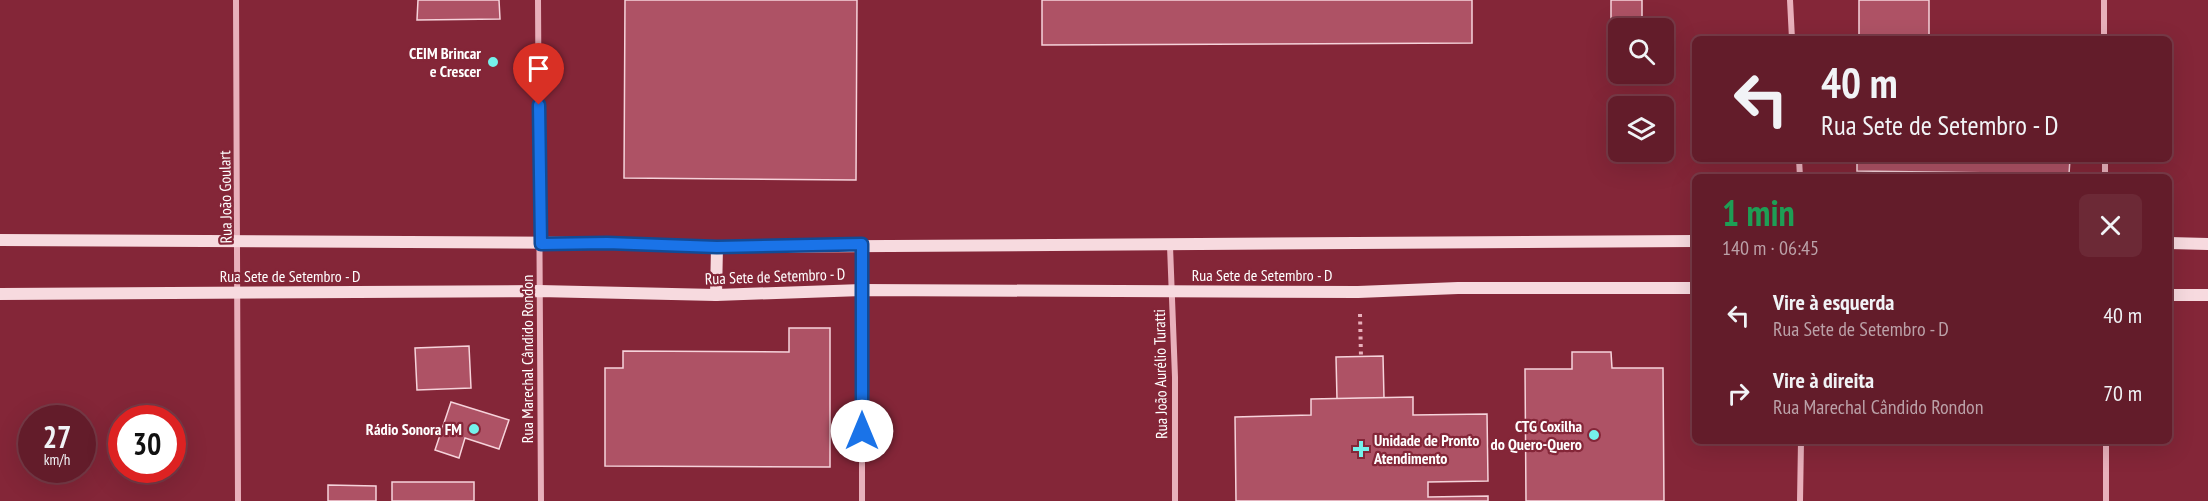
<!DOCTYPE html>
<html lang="pt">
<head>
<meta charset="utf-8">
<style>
  :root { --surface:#631c2a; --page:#6c2936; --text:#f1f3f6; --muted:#bba1a8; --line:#773a47 }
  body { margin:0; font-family:"PT Sans Narrow",sans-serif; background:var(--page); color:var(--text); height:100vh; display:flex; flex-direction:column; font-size:22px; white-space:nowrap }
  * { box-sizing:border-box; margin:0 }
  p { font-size:20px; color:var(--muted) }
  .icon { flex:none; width:33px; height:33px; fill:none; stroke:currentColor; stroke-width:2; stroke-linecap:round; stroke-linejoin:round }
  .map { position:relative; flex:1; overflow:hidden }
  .details { position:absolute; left:1692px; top:174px; width:480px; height:270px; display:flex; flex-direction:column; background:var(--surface); border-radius:9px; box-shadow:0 6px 24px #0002,0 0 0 2px var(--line) }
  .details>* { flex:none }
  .guide { position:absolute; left:1692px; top:36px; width:480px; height:126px; border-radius:9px; box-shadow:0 6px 24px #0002,0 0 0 2px var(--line); background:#631c2a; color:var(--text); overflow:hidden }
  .fabs { position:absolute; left:1608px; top:18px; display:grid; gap:12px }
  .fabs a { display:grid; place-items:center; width:66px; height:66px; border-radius:9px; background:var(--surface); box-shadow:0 6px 24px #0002,0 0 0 2px var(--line); font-size:30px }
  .speed { position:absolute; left:18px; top:405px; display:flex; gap:12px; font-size:30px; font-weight:700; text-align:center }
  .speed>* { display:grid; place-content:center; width:78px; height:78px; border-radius:50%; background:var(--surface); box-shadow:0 6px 24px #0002,0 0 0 2px var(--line); line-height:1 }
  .speed small { font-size:15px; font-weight:400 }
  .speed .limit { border:9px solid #d22; background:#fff; color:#111 }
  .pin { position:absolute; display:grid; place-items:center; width:51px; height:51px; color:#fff; margin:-62px -26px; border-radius:50% 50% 50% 0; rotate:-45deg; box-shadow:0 0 6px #0007 }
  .pin .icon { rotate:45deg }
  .me { position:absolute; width:66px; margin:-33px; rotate:0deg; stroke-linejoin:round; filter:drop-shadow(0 0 4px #0008) }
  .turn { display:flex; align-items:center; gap:21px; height:126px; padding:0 30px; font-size:27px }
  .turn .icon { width:78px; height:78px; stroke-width:2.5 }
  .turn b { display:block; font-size:42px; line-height:51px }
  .round { display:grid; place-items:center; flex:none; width:63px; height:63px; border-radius:9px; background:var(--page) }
  .overview { display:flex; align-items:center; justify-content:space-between; height:102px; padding:0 30px }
  h1 { font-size:36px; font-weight:800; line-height:45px; color:#1e9e55 }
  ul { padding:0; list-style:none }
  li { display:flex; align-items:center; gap:18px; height:78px; padding:0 30px }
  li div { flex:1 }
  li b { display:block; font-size:22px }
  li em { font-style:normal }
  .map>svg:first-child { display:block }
  .building { fill:#ae5265; stroke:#f6d3db; stroke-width:1.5 }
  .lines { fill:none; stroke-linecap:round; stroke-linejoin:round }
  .path { stroke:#e8b0bb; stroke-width:4; stroke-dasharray:3 4.5; stroke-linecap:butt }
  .street { stroke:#e8b0bb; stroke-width:6 }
  .secondary { stroke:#f7dadf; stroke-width:12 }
  .route-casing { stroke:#114b97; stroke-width:15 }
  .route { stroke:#1a73e8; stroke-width:10 }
  .poi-dot { fill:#75f1eb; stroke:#842638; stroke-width:2 }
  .labels { text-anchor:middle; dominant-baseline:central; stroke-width:4.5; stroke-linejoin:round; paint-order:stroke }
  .poi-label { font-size:16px; font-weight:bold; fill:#fff; stroke:#842638; text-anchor:end }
  .street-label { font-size:16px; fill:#fff; stroke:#842638 }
</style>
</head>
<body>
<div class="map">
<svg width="2208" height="501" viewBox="0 0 2208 501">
  <rect width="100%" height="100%" fill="#842638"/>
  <g class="building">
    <polygon points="418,0 499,0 500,19 417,20"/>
    <polygon points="625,0 857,0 856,180 624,178"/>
    <polygon points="1042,0 1472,0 1472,43 1042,45"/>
    <polygon points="1611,0 1642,0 1642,28 1611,29"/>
    <rect x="1859" y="0" width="70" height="39"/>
    <polygon points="1857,159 2070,159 2069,174 1857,171"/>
    <polygon points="789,328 830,328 830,467 605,466 605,368 623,368 623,351 789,352"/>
    <polygon points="469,346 471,388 417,390 415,348"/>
    <polygon points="1572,352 1611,352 1612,368 1663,368 1664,501 1526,501 1525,369 1572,369"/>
    <polygon points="1383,356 1384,398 1337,399 1336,357"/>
    <polygon points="1413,397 1413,415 1487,414 1488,481 1428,482 1428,497 1488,496 1488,501 1236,501 1235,417 1311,415 1311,399"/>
    <polygon points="451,402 509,420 499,449 465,438 459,458 435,450"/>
    <rect x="392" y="482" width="82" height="19"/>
    <polygon points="328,485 376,486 376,501 328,501"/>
  </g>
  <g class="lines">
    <polyline class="path" points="1360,314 1361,357"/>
    <g class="street">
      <polyline points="236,0 238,501"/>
      <polyline points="538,0 541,501"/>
      <polyline points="1790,0 1792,39"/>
      <polyline points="2104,0 2104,39"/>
      <polyline points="1799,159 1800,177"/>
      <polyline points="2105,159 2105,177"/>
      <polyline points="1170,246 1175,377 1175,501"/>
      <polyline points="2106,441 2106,501"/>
      <polyline points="862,501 862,247"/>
      <polyline points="1800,501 1801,441"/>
    </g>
    <g class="secondary">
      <polyline points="0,240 607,243 717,247 1695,241"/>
      <polyline points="2169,243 2208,244"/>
      <polyline points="0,294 539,291 716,295 862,290 1358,292 1458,288 1695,288"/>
      <polyline points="716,295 717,247"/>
      <polyline points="2169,295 2208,295"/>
    </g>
  </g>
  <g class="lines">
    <g class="route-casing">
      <polyline id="route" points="539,105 541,244 607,243 717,247 862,244 862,431"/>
    </g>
    <use href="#route" class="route"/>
  </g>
  <g class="poi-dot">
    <circle cx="493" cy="62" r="6"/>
    <circle cx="474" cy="429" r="6"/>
    <circle cx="1594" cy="435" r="6"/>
    <path d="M1358 440h6v6h6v6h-6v6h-6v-6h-6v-6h6z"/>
  </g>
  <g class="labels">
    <g class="poi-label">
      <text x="481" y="53">CEIM Brincar<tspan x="481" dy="18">e Crescer</tspan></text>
      <text x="1582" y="426">CTG Coxilha<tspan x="1582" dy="18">do Quero-Quero</tspan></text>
      <text x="462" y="429">Rádio Sonora FM</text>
      <text x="1374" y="440" text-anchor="start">Unidade de Pronto<tspan x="1374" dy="18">Atendimento</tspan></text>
    </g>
    <g class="street-label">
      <text transform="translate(225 197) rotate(-91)">Rua João Goulart</text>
      <text x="1262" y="275">Rua Sete de Setembro - D</text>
      <text x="290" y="276">Rua Sete de Setembro - D</text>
      <text transform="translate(775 276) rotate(-2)">Rua Sete de Setembro - D</text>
      <text transform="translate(527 359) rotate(-90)">Rua Marechal Cândido Rondon</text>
      <text transform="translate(1160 374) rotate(-91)">Rua João Aurélio Turatti</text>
    </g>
  </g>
</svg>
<div class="fabs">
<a><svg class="icon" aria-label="search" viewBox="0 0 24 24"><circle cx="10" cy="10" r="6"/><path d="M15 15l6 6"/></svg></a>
<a><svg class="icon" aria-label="layers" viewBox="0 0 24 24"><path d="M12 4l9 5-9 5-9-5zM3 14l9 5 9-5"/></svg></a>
</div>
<div class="speed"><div>27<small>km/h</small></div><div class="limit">30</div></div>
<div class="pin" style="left:539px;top:105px;background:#d93025"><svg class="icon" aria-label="arrive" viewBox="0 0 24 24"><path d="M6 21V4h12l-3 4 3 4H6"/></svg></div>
<svg class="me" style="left:862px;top:431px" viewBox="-20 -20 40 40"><circle r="19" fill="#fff"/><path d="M0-13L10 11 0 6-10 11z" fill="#1a73e8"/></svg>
<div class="guide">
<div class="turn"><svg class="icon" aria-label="left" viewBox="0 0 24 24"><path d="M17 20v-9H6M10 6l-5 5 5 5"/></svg><div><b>40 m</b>Rua Sete de Setembro - D</div></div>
</div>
<section class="details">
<div class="overview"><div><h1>1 min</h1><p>140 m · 06:45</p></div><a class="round"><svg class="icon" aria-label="close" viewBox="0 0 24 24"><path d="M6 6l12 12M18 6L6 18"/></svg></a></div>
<ul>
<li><svg class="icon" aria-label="left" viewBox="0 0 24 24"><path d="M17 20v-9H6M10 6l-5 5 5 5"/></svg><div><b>Vire à esquerda</b><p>Rua Sete de Setembro - D</p></div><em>40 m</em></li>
<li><svg class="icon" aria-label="right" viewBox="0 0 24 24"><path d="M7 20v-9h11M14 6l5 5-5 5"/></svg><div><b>Vire à direita</b><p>Rua Marechal Cândido Rondon</p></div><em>70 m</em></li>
</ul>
</section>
</div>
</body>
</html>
